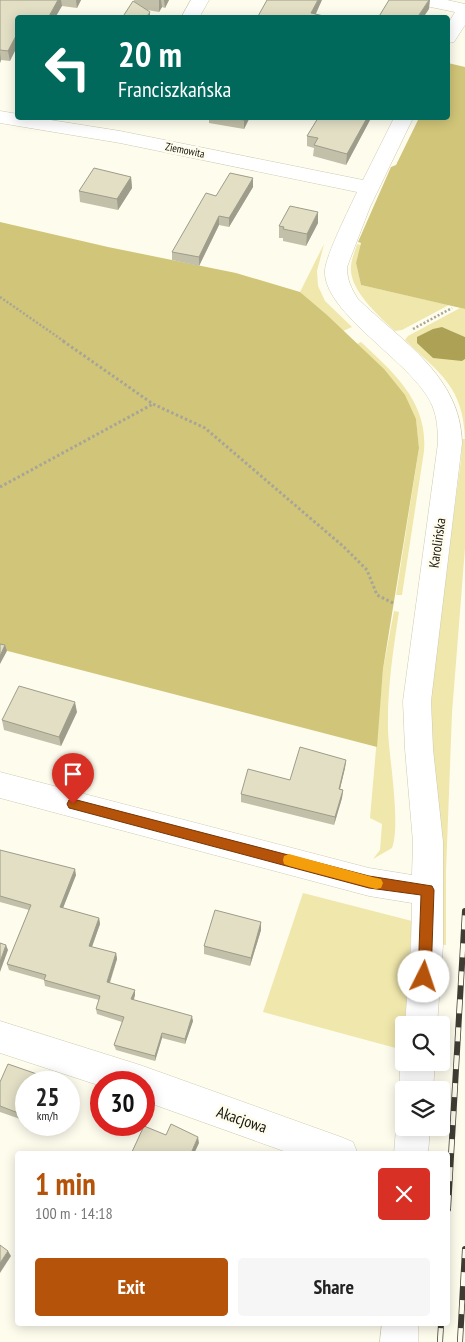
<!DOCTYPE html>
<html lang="en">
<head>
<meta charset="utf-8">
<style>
  :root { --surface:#fff; --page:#f6f6f6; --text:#222; --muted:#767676; --accent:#b45309 }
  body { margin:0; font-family:"PT Sans Narrow",sans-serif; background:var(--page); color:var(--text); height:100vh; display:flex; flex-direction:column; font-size:19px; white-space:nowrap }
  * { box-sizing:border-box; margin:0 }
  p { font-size:16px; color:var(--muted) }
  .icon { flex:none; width:28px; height:28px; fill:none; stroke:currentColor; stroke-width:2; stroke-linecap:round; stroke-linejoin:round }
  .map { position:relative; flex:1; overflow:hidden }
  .side { position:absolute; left:15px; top:1151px; width:435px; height:175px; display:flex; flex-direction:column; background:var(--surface); border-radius:5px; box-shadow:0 2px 12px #0003 }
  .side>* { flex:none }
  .top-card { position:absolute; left:15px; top:15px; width:435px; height:105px; border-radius:5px; box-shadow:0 2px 12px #0003; background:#00695c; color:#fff; overflow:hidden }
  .tools { position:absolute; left:395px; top:1016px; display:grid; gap:10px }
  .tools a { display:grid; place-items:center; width:55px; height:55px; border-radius:5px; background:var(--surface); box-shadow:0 2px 12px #0003; font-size:25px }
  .speed { position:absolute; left:15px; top:1071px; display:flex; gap:10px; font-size:25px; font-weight:700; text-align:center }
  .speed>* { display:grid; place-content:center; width:65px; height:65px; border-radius:50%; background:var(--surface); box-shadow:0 2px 12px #0003; line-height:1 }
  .speed small { font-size:12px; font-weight:400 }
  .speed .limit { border:8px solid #d22; background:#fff; color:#111 }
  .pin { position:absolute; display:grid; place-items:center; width:42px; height:42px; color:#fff; margin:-51px -21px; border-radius:50% 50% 50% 0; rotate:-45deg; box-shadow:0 0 5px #0007 }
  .pin .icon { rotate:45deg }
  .me { position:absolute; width:55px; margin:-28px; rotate:4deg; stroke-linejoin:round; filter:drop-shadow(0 0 4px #0008) }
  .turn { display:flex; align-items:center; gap:18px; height:105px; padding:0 20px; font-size:22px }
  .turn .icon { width:65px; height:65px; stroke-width:2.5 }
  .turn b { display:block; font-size:35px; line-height:42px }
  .round { display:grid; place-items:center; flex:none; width:52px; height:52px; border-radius:5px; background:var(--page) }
  .overview { display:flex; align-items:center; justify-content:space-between; height:85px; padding:0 20px }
  h1 { font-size:30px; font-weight:700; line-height:38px; color:var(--accent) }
  .action { display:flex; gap:10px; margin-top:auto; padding:10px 20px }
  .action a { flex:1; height:58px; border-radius:5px; background:var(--accent); color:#fff; font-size:20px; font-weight:700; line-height:58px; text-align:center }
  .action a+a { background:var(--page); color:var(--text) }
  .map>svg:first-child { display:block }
  .green { fill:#f0e7ac }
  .forest { fill:#d1c579 }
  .water { fill:#ada155 }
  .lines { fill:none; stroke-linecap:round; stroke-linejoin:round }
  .minor-casing { stroke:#cecab1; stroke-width:1 }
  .path-far1 { stroke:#a7a598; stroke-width:2.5; stroke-dasharray:2 2; stroke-linecap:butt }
  .path { stroke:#a7a598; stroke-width:3; stroke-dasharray:2.5 2.5; stroke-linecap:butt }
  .minor { fill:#fff; fill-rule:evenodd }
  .rail-casing { stroke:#3f3d33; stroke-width:6 }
  .rail { stroke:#fefced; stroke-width:4.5; stroke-dasharray:14; stroke-linecap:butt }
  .wall { fill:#c2c0a9 }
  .shaded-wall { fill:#9e9c8a }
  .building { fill:#e2dfc5; stroke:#9e9c8a }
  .route { fill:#b45309; stroke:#753606 }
  .slow { fill:#f59e0b }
  .labels { text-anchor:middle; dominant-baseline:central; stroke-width:5; stroke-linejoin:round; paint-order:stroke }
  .far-street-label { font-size:11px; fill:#17150c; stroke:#fefced }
  .street-label { font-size:14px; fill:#17150c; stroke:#fefced }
  .near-street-label { font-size:16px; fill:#17150c; stroke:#fefced }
</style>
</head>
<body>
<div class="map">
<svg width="465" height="1342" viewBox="0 0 465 1342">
  <rect width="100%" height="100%" fill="#fefced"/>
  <g class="green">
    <polygon points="324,244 317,271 318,286 325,301 352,327 343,331 300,292"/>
    <path d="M 357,244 L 361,245 L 356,263 L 361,285 L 449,305 L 402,330 L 395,331 C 380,317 349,290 351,267 C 351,260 355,251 357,244 Z"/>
    <path d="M 460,308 L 465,309 L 465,337 L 442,327 L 462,361 L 465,359 L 465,548 L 452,713 L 446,872 L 446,945 L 438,944 L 431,713 L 432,677 L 461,460 L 462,439 L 465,439 C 463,386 440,374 405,340 L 408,336 Z"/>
    <path d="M 361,342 C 394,373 428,402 424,451 L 402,595 L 396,595 L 419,448 L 416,419 L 357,344 Z"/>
    <path d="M 394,611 L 399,612 C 393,651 387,690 388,730 C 389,758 401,824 392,848 L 373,859 L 380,850 L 382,824 L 370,818 L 383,669 Z"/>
    <polygon points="303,893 412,921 403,1050 263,1012"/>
  </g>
  <g class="forest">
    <polygon points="448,63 465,67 465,309 361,285 356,263 361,243 358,242 391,167 396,165 419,118 448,118"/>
    <polygon points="0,222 108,247 236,273 300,292 327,315 384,369 405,395 416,419 419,448 383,669 377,747 0,649"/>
  </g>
  <polygon class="water" points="442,327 465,337 465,359 462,361 433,358 417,343 417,337 433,329"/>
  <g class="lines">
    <g class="minor-casing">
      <g id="minor">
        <polygon points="191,0 209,0 199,18 181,18"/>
        <polygon points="413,0 447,0 465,4 465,25 454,42 448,43 448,24 455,12 416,4"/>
        <path d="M 0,111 L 18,114 L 18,118 L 38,118 L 120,131 L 363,180 L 394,118 L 413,118 L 370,207 L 347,267 C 347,280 351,288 358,299 C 401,341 461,376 462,443 L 431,701 L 433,749 L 443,842 L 443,945 L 437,1025 L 405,1025 L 411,945 L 412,903 L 369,896 L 0,798 L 0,772 L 369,868 L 412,875 L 413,842 L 405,749 L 403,701 L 438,443 C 438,430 437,417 432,405 C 413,362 322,313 325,270 C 326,255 350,207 357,192 L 120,143 L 0,123 Z"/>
        <polygon points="0,1021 140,1065 341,1137 353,1142 358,1154 292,1154 144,1101 144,1082 101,1082 101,1086 0,1053"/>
        <path d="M 404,1056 L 404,1062 L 435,1062 L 433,1090 L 404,1090 L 404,1101 C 398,1088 398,1070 404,1056 Z"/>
        <polygon points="404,1115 404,1128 430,1128 428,1154 394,1154 396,1128 401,1116"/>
        <polygon points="382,1324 418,1324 418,1342 380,1342"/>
      </g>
    </g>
    <g class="path-far1">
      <polyline points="0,297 65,342"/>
      <polyline points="413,329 452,308"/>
    </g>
    <g class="path">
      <polyline points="63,341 153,404 205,428 344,547 367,570 377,595 395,604"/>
      <polyline points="0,487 153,404"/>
    </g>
    <use href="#minor" class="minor"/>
    <g class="rail-casing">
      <g id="rail">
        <polyline points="448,1209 465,911"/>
        <polyline points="440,1342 441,1324"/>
        <polyline points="460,1342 465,1249"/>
      </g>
    </g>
    <use href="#rail" class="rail"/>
  </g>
  <g class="wall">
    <polygon points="0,0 81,0 77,8 62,6 18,18 10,61 1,60 0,63"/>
    <polygon points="134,0 169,0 165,8 162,7 159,12 147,10 134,2"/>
    <polygon points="209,118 259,118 257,120 249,119 244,129 209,123"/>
    <polygon points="318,118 370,118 370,120 346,165 313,156 314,148 307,146 307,136"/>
    <polygon points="131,177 132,188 118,210 80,202 79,191"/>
    <polygon points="253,187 229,227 219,225 199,266 172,260 172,252 216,196"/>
    <polygon points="318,223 306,246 283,241 283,238 279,238 279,226"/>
    <polygon points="77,712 61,746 4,730 2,720"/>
    <polygon points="346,760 345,768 340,789 343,790 342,798 334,825 241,802 241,794 290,780"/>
    <polygon points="0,850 76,875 63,908 99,918 100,924 92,947 116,953 117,959 110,983 135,990 135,995 134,1000 193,1021 185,1044 162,1038 155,1061 116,1050 114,1045 122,1022 97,1014 96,1009 99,1000 45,986 44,980 9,970 7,964 29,910 0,902"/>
    <polygon points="261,922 261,930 250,966 204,954 204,946"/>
    <polygon points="0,1082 26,1082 26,1121 0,1112"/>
    <polygon points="38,1125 52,1125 50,1130"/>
  </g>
  <g class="shaded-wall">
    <polygon points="58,0 61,0 62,6 55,18 48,18"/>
    <polygon points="76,0 81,0 77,8"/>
    <polygon points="159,0 161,0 162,7 159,12"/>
    <polygon points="164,0 169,0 165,8"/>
    <polygon points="318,0 322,0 314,18 311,13"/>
    <polygon points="429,0 430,0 429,9 423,18 417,18"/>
    <polygon points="150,12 150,18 146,18"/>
    <polygon points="18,32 18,45 10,61 8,51"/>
    <polygon points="0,51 1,60 0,63"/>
    <polygon points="245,118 249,118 249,119 244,129 244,120"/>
    <polygon points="367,118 370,118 370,120 346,165 347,154"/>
    <polygon points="131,177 132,188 118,210 117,199"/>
    <polygon points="253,178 253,187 229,227 229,218"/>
    <polygon points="318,212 318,223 306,246 307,234"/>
    <polygon points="219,216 219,225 199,266 199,257"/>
    <polygon points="5,645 7,651 0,664 0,656"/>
    <polygon points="75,702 77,712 61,746 59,737"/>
    <polygon points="346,760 345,768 338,797 339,789"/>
    <polygon points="343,790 342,798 334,825 335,817"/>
    <polygon points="75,869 76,875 61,913 60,907"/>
    <polygon points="99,918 100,924 90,952 89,946"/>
    <polygon points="261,922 261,930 250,966 251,958"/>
    <polygon points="6,945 8,950 0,972 0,962"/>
    <polygon points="116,953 117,959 108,987 107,982"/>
    <polygon points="135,990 135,995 132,1004 131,999"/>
    <polygon points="192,1016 193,1021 185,1044 185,1039"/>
    <polygon points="162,1033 162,1038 155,1061 155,1056"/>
    <polygon points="48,1125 52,1125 50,1130"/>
    <polygon points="198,1137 199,1143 194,1154 192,1151"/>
    <polygon points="8,1251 11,1256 0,1273 0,1263"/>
  </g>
  <g class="building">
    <polygon points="0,0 58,0 48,18 18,18 18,32 8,51 0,50"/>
    <polygon points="267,0 318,0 311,13 332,18 257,18"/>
    <polygon points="389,0 429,0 417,18 378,18"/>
    <polygon points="133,1 150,12 146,18 122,18"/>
    <polygon points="231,118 245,118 244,120"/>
    <polygon points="318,118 367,118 347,154 314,145 318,138 307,136"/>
    <polygon points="94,168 131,177 117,199 79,191"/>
    <polygon points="230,173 253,178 229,218 219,216 199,257 172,252 206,193 216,196"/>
    <polygon points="290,206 318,212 307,234 283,229 284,227 279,226"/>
    <polygon points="0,644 5,645 0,656"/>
    <polygon points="19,686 75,702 59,737 2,720"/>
    <polygon points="300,747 346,760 339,789 343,790 335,817 241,794 248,769 290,780"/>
    <polygon points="0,850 75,869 60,907 99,918 89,946 116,953 107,982 135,990 131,999 192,1016 185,1039 162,1033 155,1056 114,1045 124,1017 96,1009 100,996 44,980 46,975 7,964 31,905 0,896"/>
    <polygon points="215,910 261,922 251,958 204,946"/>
    <polygon points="0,943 6,945 0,962"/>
    <polygon points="8,1064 60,1082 26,1082 26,1116 0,1106 0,1082"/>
    <polygon points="171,1124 198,1137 192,1151 199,1154 131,1154 144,1126 166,1135"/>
    <polygon points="0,1245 8,1251 0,1263"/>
  </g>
  <polygon class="route" points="73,799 369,876 432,886 434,890 431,977 429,981 424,983 420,981 418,977 421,895 369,888 73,809 69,808 67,804 69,800"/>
  <polygon class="slow" points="289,854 376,878 381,879 383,883 381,888 376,889 289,866 284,864 283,860 284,856"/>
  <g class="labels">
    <g class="far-street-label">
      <text transform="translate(185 150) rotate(11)">Ziemowita</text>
    </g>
    <g class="street-label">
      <text transform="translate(437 543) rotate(-82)">Karolińska</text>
    </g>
    <g class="near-street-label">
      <text transform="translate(242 1119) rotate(19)">Akacjowa</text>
    </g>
  </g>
</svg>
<div class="tools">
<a><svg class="icon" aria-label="search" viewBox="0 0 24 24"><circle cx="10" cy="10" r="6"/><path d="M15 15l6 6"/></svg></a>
<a><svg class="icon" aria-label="layers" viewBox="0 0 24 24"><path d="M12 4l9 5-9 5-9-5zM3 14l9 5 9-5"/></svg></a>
</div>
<div class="speed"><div>25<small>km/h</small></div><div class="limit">30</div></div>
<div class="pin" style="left:73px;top:804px;background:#d93025"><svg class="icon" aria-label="arrive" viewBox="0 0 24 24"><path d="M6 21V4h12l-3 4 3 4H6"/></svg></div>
<svg class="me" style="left:424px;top:977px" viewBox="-20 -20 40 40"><circle r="19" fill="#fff"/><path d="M0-13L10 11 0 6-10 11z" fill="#b45309"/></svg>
<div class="top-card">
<div class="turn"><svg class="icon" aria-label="left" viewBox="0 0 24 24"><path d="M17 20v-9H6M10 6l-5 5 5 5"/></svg><div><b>20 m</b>Franciszkańska</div></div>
</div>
<section class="side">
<div class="overview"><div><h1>1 min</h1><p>100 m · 14:18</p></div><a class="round" style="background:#d93025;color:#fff"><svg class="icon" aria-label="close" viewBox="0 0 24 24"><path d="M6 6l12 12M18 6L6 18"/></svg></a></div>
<div class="action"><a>Exit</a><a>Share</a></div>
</section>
</div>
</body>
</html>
